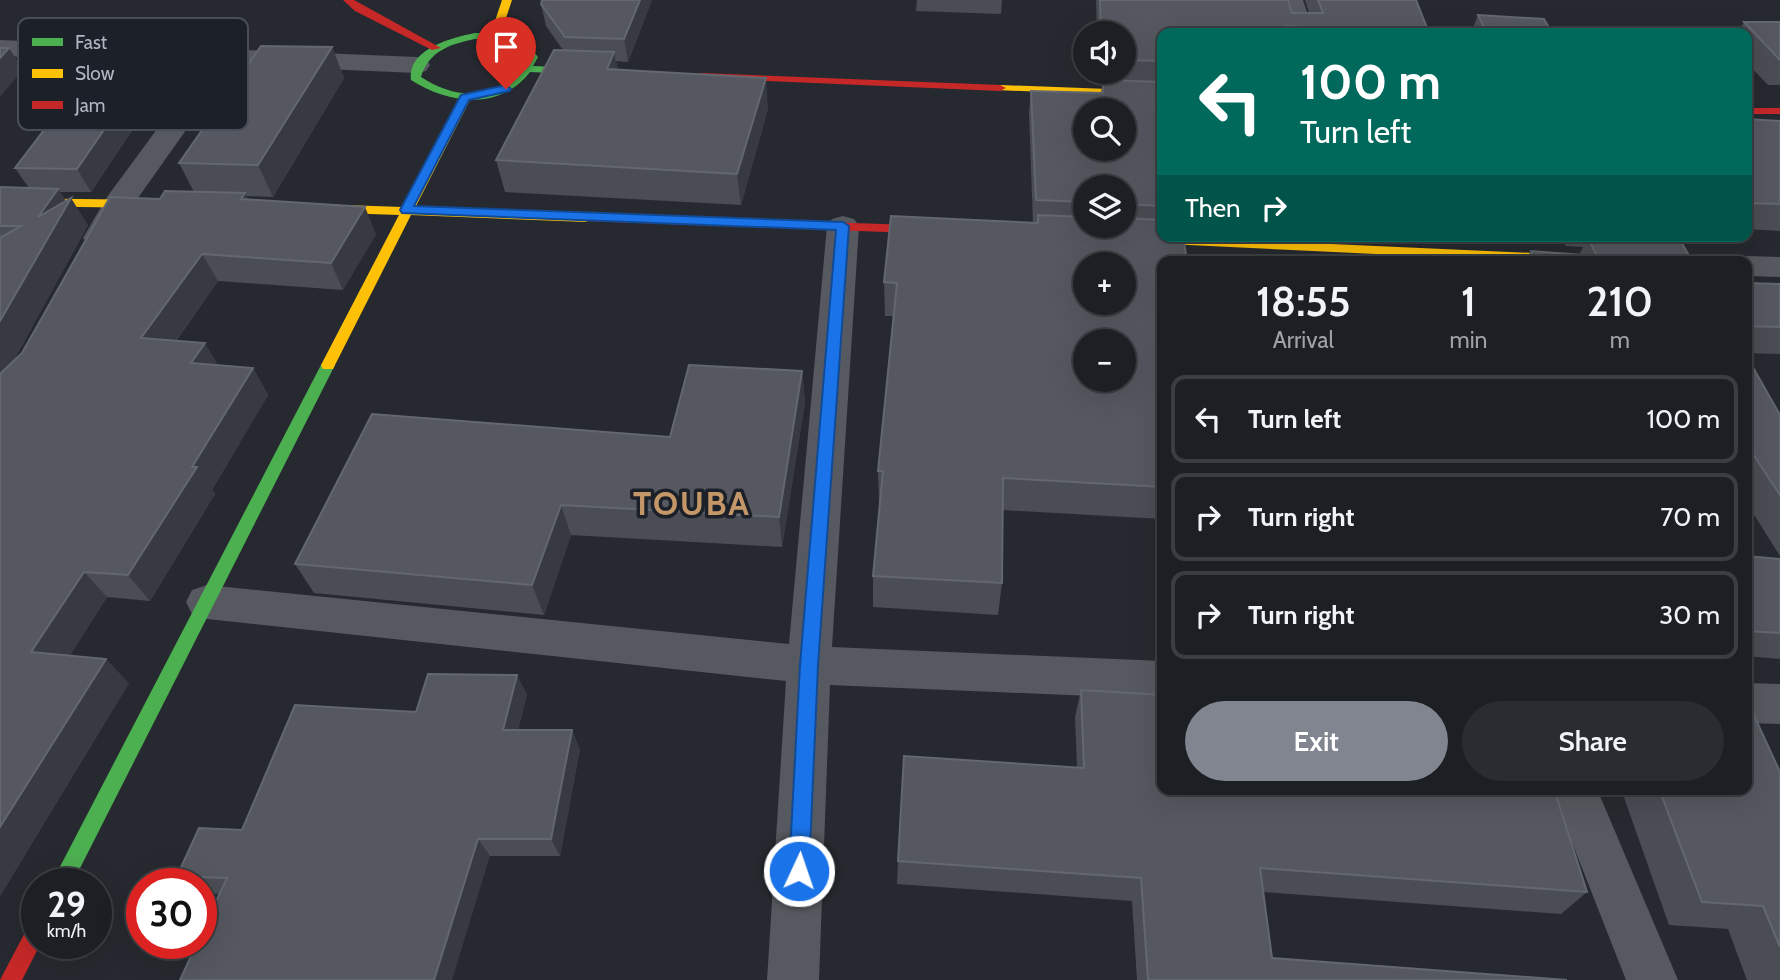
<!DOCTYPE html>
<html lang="en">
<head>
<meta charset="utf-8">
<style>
  :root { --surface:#1c2024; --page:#292d31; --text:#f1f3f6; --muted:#a0a3a6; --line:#3a3e41; --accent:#80858f }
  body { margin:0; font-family:Cabin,sans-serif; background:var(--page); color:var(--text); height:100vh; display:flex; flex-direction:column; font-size:26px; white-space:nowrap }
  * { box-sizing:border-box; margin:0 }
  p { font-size:23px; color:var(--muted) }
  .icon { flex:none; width:38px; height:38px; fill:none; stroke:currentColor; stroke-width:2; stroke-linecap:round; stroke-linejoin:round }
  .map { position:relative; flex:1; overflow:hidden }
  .panel { position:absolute; left:1157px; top:256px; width:595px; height:539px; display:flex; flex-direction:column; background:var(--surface); border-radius:14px; box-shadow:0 7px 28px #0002,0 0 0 2px var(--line) }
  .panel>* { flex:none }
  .hud { position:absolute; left:1157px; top:28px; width:595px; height:214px; border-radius:14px; box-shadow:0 7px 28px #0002,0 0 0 2px var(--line); background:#00695c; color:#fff; overflow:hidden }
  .controls { position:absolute; left:1073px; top:21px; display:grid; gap:14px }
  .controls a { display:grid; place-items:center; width:63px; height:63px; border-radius:50%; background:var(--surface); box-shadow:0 7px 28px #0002,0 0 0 2px var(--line); font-size:35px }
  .speed { position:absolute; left:21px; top:868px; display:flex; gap:14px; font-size:35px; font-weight:700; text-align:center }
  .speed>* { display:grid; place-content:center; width:91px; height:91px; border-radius:50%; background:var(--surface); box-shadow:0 7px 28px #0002,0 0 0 2px var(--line); line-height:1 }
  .speed small { font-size:18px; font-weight:400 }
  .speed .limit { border:10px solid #d22; background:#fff; color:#111 }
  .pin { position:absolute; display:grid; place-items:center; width:60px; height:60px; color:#fff; margin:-72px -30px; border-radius:50% 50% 50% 0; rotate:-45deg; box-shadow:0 0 7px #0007 }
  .pin .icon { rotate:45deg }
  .me { position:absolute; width:77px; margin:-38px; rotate:3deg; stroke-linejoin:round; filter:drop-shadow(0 0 5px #0008) }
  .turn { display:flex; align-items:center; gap:24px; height:147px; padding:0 28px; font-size:32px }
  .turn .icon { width:91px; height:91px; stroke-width:2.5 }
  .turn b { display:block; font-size:49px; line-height:60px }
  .then { display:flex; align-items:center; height:66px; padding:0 28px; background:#0003; gap:14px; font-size:26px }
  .eta { display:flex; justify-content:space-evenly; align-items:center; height:119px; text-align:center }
  .eta b { font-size:42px; font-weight:600; line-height:49px }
  .primary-button { display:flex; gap:14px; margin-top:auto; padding:14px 28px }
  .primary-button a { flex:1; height:80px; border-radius:42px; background:var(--accent); color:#fff; font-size:28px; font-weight:600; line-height:80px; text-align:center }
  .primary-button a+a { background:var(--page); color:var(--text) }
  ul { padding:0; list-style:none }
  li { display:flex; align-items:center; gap:21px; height:88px; margin:0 14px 10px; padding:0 14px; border:4px solid var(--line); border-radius:14px }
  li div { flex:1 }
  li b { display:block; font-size:26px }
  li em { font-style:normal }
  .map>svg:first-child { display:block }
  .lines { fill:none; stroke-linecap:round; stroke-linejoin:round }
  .street { fill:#56595f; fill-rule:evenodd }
  .fast { fill:#4caf50; fill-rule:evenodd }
  .slow { fill:#ffc107; fill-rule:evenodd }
  .jam { fill:#c62828; fill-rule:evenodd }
  .wall { fill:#4a4d54; fill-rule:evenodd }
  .shaded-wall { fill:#373a41 }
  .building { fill:#555860; stroke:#63676f; stroke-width:2; fill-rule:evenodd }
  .route { fill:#1a73e8; stroke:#114b97; stroke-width:2 }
  .labels { text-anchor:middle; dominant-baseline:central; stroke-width:7; stroke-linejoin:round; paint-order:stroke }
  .district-label { font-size:33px; font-weight:bold; letter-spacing:2px; fill:#c49768; stroke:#1b2029 }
  .key { fill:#1b2029; stroke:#484d57; stroke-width:2 }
  .key-label { font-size:19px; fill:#b0b6c2 }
</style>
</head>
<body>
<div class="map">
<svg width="1780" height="980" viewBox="0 0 1780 980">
  <rect width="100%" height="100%" fill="#262a30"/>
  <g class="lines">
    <g class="street">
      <polygon points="1277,0 1303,0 1314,33 1288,33"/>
      <polygon points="0,40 417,57 426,59 430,65 426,71 417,73 232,65 133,205 110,245 99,248 88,245 83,238 107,197 205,64 0,56"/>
      <polygon points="843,216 854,219 859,226 832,647 1162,661 1162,699 830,685 819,980 767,980 786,681 207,619 192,614 186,602 192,590 207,585 789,644 827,226 832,219"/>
      <polygon points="1746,256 1780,257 1780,277 1746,276 1746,261 1733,261"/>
      <polygon points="1746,683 1780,684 1780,724 1746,723"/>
      <polygon points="1551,789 1597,789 1678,980 1626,980"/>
    </g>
    <g class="fast">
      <path d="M 475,33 C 500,33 522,36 538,57 L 533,66 L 597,69 L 603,72 L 597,75 L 530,72 C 500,111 448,104 411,80 C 407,49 451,38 475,33 ZM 475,39 C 495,39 514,41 527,57 C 502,100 461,103 421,77 C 429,51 450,44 475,39 Z"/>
      <polygon points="328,360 335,365 72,884 51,884 321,365"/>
    </g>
    <g class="slow">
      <polygon points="502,0 512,0 500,36 495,39 490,36"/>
      <polygon points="1000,85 1162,91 1162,97 996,90 996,86"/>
      <polygon points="465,95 471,98 415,208 586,214 592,218 586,222 411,215 335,365 333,369 323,369 321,365 399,215 313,212 307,208 313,204 403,207 459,98"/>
      <polygon points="0,198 158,200 164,204 158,208 0,206"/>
      <polygon points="1131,235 1622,257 1628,261 1523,261 1126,242 1126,236"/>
    </g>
    <g class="jam">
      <polygon points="343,0 354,0 441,48 432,50 355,11"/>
      <polygon points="702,73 1000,85 1006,88 1000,91 698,78 698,74"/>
      <rect x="1746" y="108" width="34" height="6"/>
      <polygon points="586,214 942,226 948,230 942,234 582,221 582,215"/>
      <polygon points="37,920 37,943 41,943 22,980 0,980 30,923"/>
    </g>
  </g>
  <g class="wall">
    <polygon points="542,0 652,0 628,62 616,61 618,70 768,109 741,205 505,192 496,160 563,50 546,26 541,4"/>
    <polygon points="917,0 1002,0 1001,14 916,11"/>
    <path d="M 1096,0 L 1288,0 L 1292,13 L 1309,13 L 1305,0 L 1416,0 L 1429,33 L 1162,33 L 1162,519 L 1002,510 L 1002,583 L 998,615 L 873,607 L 873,576 L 880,503 L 879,503 L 878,471 L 893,316 L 885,316 L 884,282 L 1033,223 L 1029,113 L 1031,91 L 1101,93 L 1103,81 L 1099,81 L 1098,72 L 1124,72 L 1124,33 L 1097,33 ZM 1085,187 L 1124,187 L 1124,226 L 1085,226 Z"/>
    <polygon points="1478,15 1552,33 1471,33"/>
    <polygon points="1744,22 1780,22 1780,85 1768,85 1746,62 1746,33 1738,33"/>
    <polygon points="332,47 344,78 273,197 246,196 248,200 376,234 343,290 218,281 176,341 219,365 253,368 268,395 212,490 215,494 150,601 107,597 70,655 129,683 0,896 0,374 22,353 160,199 194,192 179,163"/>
    <polygon points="181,71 153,99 91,192 60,192 66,201 88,225 14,360 0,373 0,187 29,188 15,168"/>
    <polygon points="1746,119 1780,121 1780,231 1746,229"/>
    <polygon points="1561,236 1678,236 1692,261 1525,261 1531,251 1579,255 1583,247 1566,246"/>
    <polygon points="1746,283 1780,284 1780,354 1746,353"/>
    <polygon points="1746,355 1780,415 1780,556 1746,502"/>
    <polygon points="802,371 805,402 782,547 571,535 544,615 314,593 295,564 670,437"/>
    <polygon points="1746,556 1780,559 1780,659 1746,656"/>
    <polygon points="1081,690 1587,892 1561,914 1263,892 1272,958 1567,980 1137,980 1132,901 897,884 898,861 1077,767 1075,717"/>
    <polygon points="527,694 518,730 580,749 560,856 490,856 219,894 201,893 201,884 186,884 177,876 242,830 416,712"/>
    <polygon points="1780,772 1780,980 1747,980 1728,929 1669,925 1621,789 1746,789"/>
  </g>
  <g class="shaded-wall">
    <polygon points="640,0 652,0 628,62 624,39"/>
    <polygon points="332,47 344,78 273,197 258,165"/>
    <polygon points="9,48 23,70 0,97 0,58"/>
    <polygon points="169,49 181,71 153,99 91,192 77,169 141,76"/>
    <polygon points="614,52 620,83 607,69"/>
    <polygon points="766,78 768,109 741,205 737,174"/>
    <polygon points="58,189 68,204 71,198 88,225 14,360 0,373 0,321 38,217"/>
    <polygon points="245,193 259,220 241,199"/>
    <polygon points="365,207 376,234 343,290 331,263"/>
    <polygon points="202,254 218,281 158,365 141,338"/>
    <polygon points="205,343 221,370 191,363"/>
    <polygon points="253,368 268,395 212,490 215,494 150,601 128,575 192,467"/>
    <polygon points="802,371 805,402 782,547 779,517"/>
    <polygon points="561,505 571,535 544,615 532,585"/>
    <polygon points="84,572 107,597 57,676 31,652"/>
    <polygon points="106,659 129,683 0,896 0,827"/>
    <polygon points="517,675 527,694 513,749 503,730"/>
    <polygon points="572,730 580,749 560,856 551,839"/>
    <polygon points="478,839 490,856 452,980 434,980"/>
  </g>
  <g class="building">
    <polygon points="542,0 640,0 624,39 565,37 541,4"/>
    <polygon points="1100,0 1288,0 1292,13 1323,13 1318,0 1416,0 1429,33 1286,26 1287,33 1162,33 1162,61 1124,60 1124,33 1101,33"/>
    <polygon points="1478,15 1544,19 1552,33 1487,33"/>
    <polygon points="1744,22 1780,22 1780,60"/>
    <polygon points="261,46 332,47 258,165 179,163"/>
    <polygon points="0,48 9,48 0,58"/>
    <polygon points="106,49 169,49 141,76 77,169 15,168"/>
    <polygon points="554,50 614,52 607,69 766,78 737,174 496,160"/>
    <path d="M 1103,80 L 1162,82 L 1162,206 L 1124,204 L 1124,187 L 1085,187 L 1085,202 L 1036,200 L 1031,91 L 1103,93 ZM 1085,110 L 1124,110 L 1124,149 L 1085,149 Z"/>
    <polygon points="1746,119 1780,121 1780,204 1746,203"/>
    <polygon points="0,187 58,189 38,217 71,198 0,321 0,238 21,226 0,226"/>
    <polygon points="165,191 245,193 241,199 365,207 331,263 202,254 141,338 205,343 191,363 253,368 192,467 197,467 128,575 84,572 31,652 106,659 0,827 0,374 22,353 110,197 160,199"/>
    <path d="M 1038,215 L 1085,217 L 1085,226 L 1124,226 L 1124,218 L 1162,220 L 1162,236 L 1183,236 L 1187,261 L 1162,261 L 1162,487 L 1003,478 L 1002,583 L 873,576 L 883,471 L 878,471 L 897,283 L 884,282 L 891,216 L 1038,223 ZM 1085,264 L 1124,264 L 1124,303 L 1085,303 ZM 1085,341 L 1124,341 L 1124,380 L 1085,380 Z"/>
    <polygon points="1655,236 1678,236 1692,261 1534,261 1531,251 1597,256 1588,238 1654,238"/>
    <polygon points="1289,257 1364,258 1365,261 1290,261"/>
    <polygon points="1746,283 1780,284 1780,327 1746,326"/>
    <polygon points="1746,355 1780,415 1780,495 1751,451 1746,450"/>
    <polygon points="689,365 802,371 779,517 561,505 532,585 295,564 372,414 670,437"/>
    <polygon points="1746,556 1780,559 1780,633 1746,631"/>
    <polygon points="428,674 517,675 503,730 572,730 551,839 478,839 434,980 180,980 197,943 201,943 201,933 227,878 177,876 199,828 242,830 295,705 416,712"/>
    <polygon points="1081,690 1162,695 1162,789 1554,789 1587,892 1260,868 1272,958 1567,980 1148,980 1141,878 898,861 904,756 1084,768"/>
    <polygon points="1746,708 1751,709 1780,772 1780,947 1763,906 1702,902 1659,789 1746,789"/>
  </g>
  <polygon class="route" points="506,85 511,89 510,91 469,100 414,206 843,222 849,226 818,665 809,871 806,878 799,881 792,878 789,871 800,665 836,230 402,213 400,210 461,95"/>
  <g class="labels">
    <g class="district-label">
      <text x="692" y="503">TOUBA</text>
    </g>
  </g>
  <rect x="18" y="18" width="230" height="112" rx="10" class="key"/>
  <rect x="32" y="38" width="31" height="8" fill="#4caf50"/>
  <rect x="32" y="69" width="31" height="9" fill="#ffc107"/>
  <rect x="32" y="101" width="31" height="8" fill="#c62828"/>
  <g class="key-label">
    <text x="75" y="49">Fast</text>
    <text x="75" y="80">Slow</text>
    <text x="75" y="112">Jam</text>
  </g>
</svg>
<div class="controls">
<a><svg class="icon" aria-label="sound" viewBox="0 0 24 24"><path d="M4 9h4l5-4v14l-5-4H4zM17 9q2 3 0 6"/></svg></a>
<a><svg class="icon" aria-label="search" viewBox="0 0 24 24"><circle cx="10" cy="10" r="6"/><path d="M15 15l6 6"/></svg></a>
<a><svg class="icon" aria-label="layers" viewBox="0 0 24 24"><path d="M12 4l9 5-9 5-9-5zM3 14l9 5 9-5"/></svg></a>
<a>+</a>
<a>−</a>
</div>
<div class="speed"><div>29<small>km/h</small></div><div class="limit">30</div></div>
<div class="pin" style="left:506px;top:89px;background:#d93025"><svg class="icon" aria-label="arrive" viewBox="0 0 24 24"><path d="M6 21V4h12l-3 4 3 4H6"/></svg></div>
<svg class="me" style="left:799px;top:871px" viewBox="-20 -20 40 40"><circle r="17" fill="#1a73e8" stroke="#fff" stroke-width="3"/><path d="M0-11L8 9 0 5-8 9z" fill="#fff"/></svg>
<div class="hud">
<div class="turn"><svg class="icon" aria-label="left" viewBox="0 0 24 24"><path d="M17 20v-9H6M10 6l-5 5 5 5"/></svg><div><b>100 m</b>Turn left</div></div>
<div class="then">Then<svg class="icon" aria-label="right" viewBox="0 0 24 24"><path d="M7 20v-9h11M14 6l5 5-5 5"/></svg></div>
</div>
<section class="panel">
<div class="eta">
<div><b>18:55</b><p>Arrival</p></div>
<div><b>1</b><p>min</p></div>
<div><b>210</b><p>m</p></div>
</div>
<ul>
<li><svg class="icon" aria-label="left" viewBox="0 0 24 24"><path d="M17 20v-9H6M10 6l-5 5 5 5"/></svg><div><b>Turn left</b></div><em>100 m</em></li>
<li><svg class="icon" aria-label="right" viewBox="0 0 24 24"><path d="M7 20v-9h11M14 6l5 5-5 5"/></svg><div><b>Turn right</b></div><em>70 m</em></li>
<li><svg class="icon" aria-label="right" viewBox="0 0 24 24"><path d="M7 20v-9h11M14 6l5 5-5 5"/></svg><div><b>Turn right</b></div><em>30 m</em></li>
</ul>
<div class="primary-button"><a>Exit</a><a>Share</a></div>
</section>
</div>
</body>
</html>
